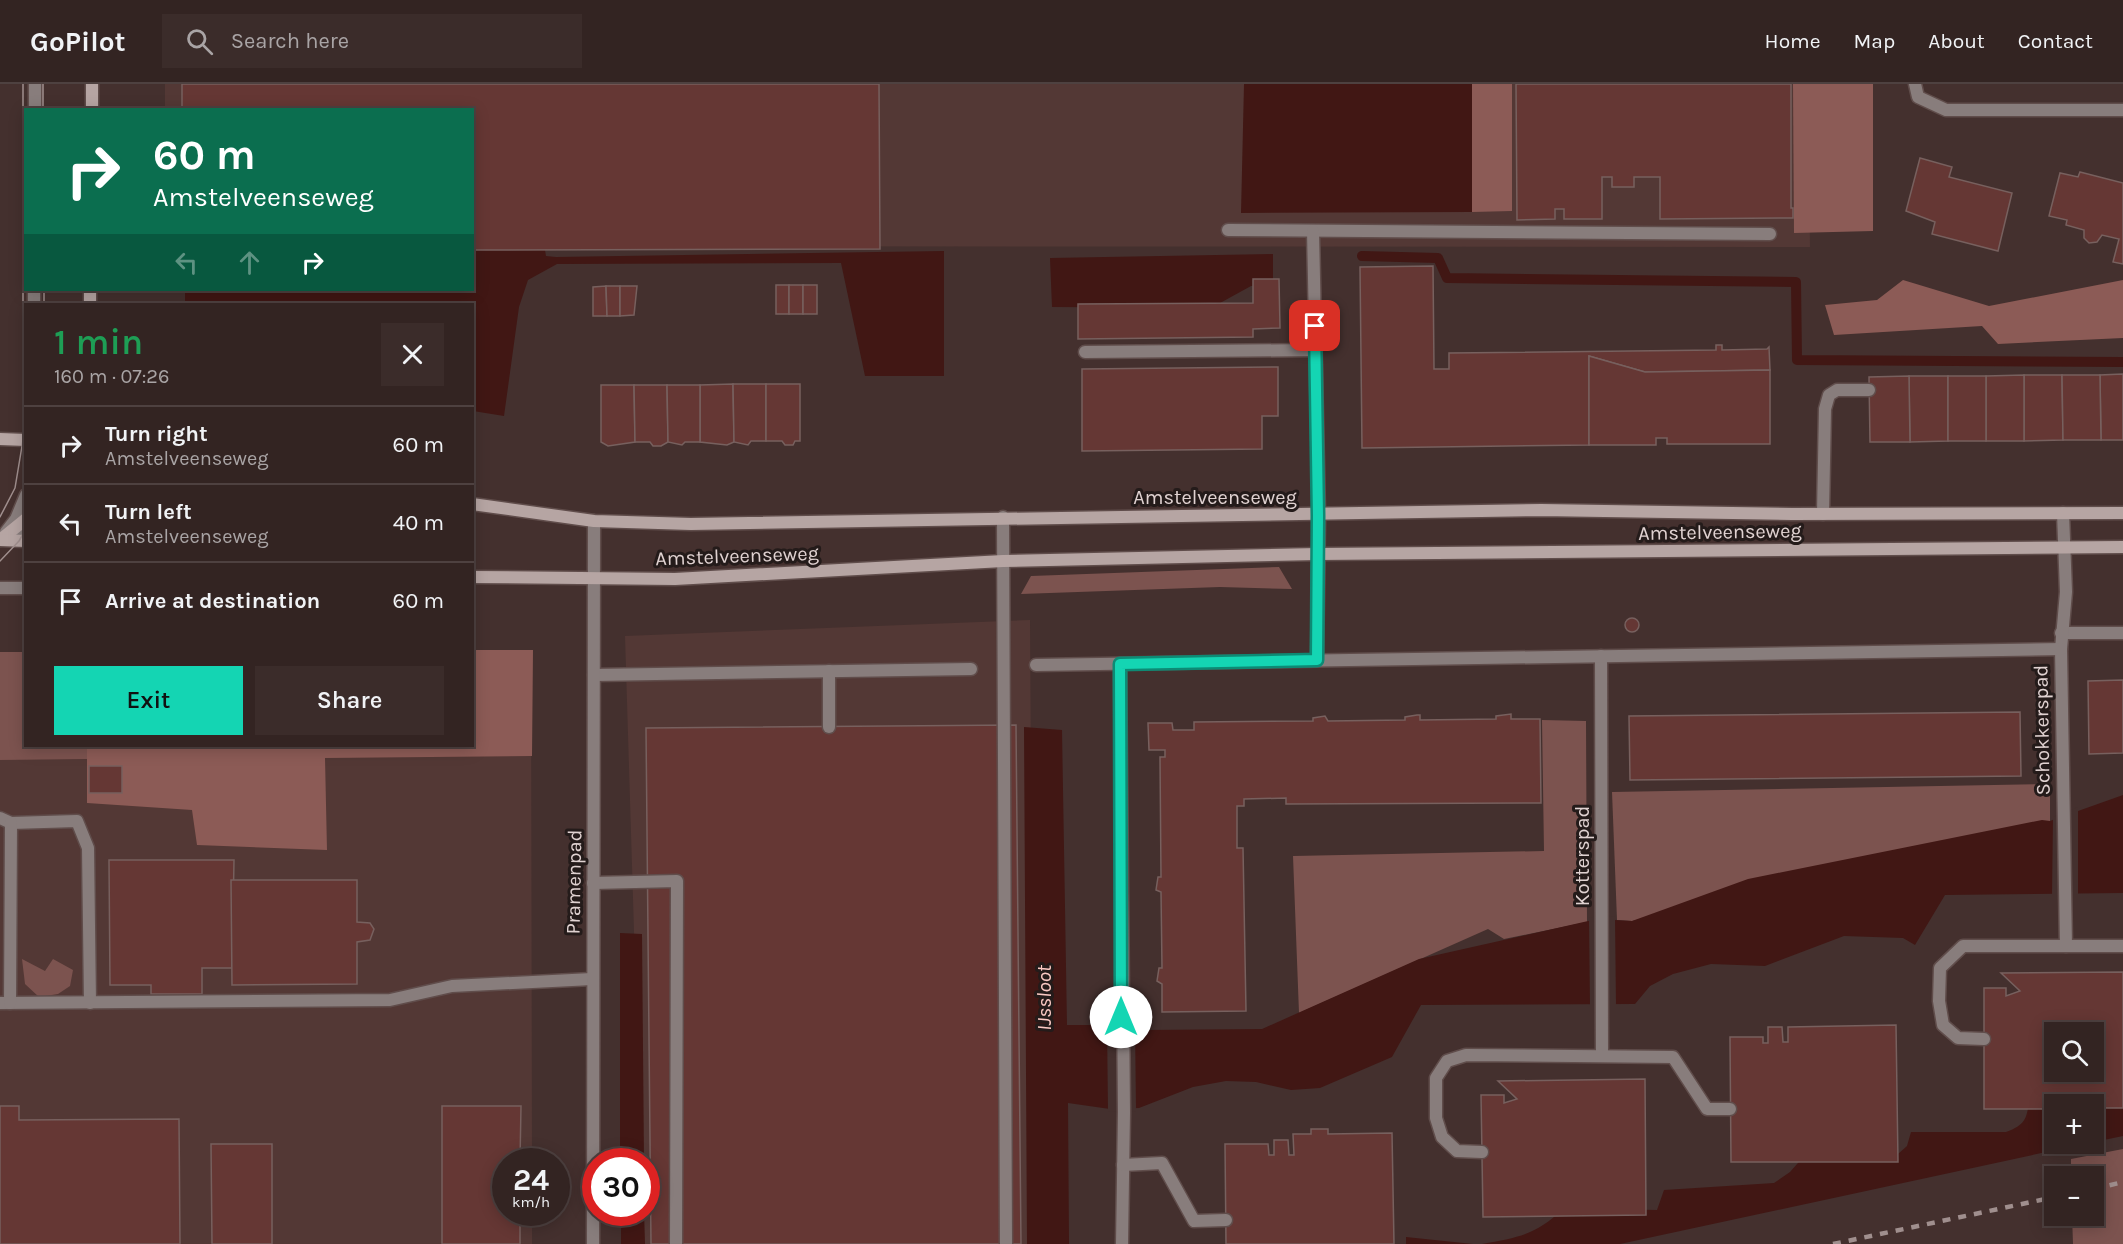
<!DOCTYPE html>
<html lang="en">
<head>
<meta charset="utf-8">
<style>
  :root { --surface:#332422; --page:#3b2c2a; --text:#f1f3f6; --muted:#a9a4a5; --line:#4e4140; --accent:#14d5b3 }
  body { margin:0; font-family:Karla,sans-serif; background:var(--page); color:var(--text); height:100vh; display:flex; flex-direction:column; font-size:22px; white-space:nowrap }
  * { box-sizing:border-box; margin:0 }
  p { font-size:20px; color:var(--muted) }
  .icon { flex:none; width:33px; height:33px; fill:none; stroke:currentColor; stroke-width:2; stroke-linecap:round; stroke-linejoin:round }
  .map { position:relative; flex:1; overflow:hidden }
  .panel { position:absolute; left:24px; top:219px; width:450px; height:444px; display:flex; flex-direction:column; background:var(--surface); border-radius:0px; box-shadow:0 3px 15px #0003,0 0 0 2px var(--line) }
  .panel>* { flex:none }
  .hud { position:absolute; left:24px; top:24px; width:450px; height:183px; border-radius:0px; box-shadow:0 3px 15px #0003,0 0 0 2px var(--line); background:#0b6e4f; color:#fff; overflow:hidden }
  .tools { position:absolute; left:2044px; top:938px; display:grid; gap:12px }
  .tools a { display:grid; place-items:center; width:60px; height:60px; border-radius:0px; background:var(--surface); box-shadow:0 3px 15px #0003,0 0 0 2px var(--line); font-size:30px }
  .speed { position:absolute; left:492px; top:1064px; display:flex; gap:12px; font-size:30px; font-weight:700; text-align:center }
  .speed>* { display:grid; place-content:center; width:78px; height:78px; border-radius:50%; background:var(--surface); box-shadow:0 3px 15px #0003,0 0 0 2px var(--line); line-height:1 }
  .speed small { font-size:15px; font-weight:400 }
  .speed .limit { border:9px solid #d22; background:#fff; color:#111 }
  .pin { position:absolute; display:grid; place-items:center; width:51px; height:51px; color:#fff; margin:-26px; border-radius:12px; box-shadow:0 3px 9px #0006 }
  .me { position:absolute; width:66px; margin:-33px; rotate:0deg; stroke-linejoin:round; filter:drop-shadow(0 0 4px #0008) }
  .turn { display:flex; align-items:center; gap:21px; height:126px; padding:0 30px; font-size:27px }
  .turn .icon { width:78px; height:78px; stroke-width:2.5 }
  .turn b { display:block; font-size:42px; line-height:51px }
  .lanes { display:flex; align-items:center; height:57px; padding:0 30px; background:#0003; justify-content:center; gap:30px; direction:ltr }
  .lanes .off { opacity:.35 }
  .round { display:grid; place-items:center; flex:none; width:63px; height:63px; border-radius:0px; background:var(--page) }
  .summary { display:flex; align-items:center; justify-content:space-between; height:102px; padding:0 30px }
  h1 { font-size:36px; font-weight:600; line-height:45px; color:#1e9e55 }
  .button { display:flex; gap:12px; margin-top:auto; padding:12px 30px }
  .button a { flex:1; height:69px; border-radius:0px; background:var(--accent); color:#111; font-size:24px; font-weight:600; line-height:69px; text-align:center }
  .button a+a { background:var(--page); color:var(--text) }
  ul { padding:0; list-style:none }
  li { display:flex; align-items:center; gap:18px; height:78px; padding:0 30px; border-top:2px solid var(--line) }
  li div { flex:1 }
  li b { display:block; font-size:22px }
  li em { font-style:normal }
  header { display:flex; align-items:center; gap:36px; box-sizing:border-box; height:84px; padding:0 30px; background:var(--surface); border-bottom:2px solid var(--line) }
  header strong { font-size:28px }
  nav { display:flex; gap:33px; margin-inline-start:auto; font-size:21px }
  .search { width:420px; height:54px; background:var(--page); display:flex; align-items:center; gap:15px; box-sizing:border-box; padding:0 21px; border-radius:0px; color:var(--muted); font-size:22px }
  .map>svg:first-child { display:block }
  .built { fill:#533835 }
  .green { fill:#7c534f }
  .forest { fill:#8c5b56 }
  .water { fill:#411714 }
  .pier { fill:#44302e }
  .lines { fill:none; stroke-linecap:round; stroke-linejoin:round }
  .stream { stroke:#411714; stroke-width:10 }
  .building { fill:#653734; stroke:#77605e; stroke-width:1.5; fill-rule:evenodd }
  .lane-casing { stroke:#604d4b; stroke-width:15 }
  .street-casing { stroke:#604d4b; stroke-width:15 }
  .secondary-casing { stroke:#604d4b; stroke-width:15 }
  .lane { stroke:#887d7c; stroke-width:12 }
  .street { stroke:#887d7c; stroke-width:12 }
  .secondary { stroke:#b6a5a3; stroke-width:12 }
  .tram { stroke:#a08f8e; stroke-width:1.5 }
  .rail { stroke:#a08f8e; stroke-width:4.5; stroke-dasharray:8 8; stroke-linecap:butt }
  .route-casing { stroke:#0d8a74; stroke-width:15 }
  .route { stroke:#14d5b3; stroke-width:10 }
  .labels { text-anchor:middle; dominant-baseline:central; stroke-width:6; stroke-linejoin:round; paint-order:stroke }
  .street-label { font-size:20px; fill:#e0d2d1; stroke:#241b1a }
  .water-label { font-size:21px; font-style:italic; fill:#fbc9c3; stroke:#241b1a }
</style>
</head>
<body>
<header>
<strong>GoPilot</strong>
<div class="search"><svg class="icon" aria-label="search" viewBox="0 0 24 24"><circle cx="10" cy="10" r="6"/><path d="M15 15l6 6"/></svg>Search here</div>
<nav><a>Home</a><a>Map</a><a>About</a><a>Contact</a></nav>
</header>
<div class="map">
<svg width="2123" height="1160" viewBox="0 0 2123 1160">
  <rect width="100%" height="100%" fill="#44302e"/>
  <g class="built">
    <polygon points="165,0 1808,0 1810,163 473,162 472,26 165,25"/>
    <polygon points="1030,536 1034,1160 643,1160 642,1128 646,1128 646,1077 641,1077 625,552"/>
    <polygon points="531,567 532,1077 506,1077 506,1128 532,1128 532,1160 0,1160 0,571 26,662 472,662"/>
  </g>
  <g class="green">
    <polygon points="1279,483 1292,505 1220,503 1021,510 1031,492"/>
    <polygon points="0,568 25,568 26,662 87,662 87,675 0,676"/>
    <polygon points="1542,636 1586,637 1587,838 1504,855 1488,845 1299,929 1293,772 1544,767"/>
    <polygon points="2050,700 2050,737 1632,837 1617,836 1612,708"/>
    <polygon points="22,875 45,887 53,875 73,886 70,902 58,910 39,913 25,900"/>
    <polygon points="2123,1065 2123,1160 2073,1160 2072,1131 2094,1131 2094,1092 2071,1092 2071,1075"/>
  </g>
  <g class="forest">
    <polygon points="1472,0 1512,0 1512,127 1472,128"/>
    <polygon points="1793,0 1873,0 1873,147 1794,149"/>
    <polygon points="1903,196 1989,222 2123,196 2123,254 1998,260 1982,242 1834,251 1825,221 1877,216"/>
    <polygon points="473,566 533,566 532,672 325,674 327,766 197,761 192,726 87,719 87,662 472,662"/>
  </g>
  <g class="water">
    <polygon points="1244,0 1472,0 1472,128 1241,129"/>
    <polygon points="473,166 545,166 546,172 556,173 944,167 944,292 865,292 841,179 557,180 528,196 519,223 504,332 473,327 472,220 185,220 185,206 472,206"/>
    <polygon points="1273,170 1273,201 1251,202 1211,224 1052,223 1050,174"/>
    <polygon points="1024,643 1062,646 1067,941 1111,941 1147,946 1262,945 1419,875 1597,835 1632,837 1748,795 2042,736 2050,737 2123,711 2123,809 1945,811 1915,861 1903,854 1844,852 1765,882 1711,880 1673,890 1650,902 1635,920 1421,921 1392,973 1320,1004 1291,1006 1256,998 1226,997 1193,1003 1139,1024 1110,1025 1068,1019 1069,1160 1027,1160"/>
    <polygon points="620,849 642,850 644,1077 620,1077"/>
    <path d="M 2123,1012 L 2123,1052 L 2094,1058 L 2094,1020 L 2055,1020 L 2055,1059 L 2088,1059 L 1620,1160 L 1482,1160 C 1519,1153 1536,1151 1564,1124 L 1657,1126 L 1664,1106 L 1774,1099 L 1790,1088 L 1805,1071 L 1898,1070 L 1907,1062 L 1911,1048 L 2006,1048 C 2025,1041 2027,1035 2029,1016 Z"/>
    <polygon points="621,1128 644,1128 645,1160 621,1160"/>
    <polygon points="1406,1153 1473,1160 1406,1160"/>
  </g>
  <g class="pier">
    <polygon points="2078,723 2078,812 2052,812 2053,733"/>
    <polygon points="1597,832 1615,833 1616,923 1590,923 1589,834"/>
    <polygon points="1107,938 1135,941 1136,1027 1108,1028"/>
  </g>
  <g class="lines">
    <polyline class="stream" points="1362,172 1438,174 1447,194 1796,198 1797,276 2123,278"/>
  </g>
  <g class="building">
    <polygon points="182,0 879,0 880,165 472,166 472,26 182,26"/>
    <polygon points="1516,0 1791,0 1791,124 1793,124 1793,134 1660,135 1660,93 1634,93 1634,103 1612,103 1612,93 1602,93 1602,135 1564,135 1564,125 1555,125 1555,135 1517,136"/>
    <polygon points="1920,74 1952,83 1949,93 2012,109 1998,167 1932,150 1935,138 1906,127"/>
    <polygon points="2080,88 2123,99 2123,180 2113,178 2119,155 2102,151 2097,158 2089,159 2084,154 2084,146 2066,141 2067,136 2049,132 2060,89 2078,93"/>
    <polygon points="1433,182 1434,285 1449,285 1449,269 1716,266 1716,261 1722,261 1722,266 1767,265 1769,263 1770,286 1645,288 1589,272 1589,361 1362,364 1360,183"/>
    <polygon points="1253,195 1279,195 1280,244 1253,245 1253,253 1078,255 1078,220 1253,219"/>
    <rect x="776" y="201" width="13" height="29"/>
    <rect x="789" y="201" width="14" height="29"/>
    <rect x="803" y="201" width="14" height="29"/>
    <polygon points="606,202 607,232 593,232 593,203"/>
    <polygon points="606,202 620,202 620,232 607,232"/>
    <polygon points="620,202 637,202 634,231 620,232"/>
    <polygon points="1589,272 1645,288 1770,286 1770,360 1667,360 1667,354 1656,354 1656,361 1589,361"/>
    <polygon points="1278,283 1278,332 1262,332 1262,365 1082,367 1082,285"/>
    <polygon points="2123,290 2123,356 2101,356 2100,291"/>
    <polygon points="2024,291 2062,291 2063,356 2024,357"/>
    <polygon points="2024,291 2024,357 1986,357 1986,292"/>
    <polygon points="2062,291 2100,291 2101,356 2063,356"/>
    <polygon points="1909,292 1948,292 1948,357 1910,358"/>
    <polygon points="1909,292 1910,358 1870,358 1869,293"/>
    <rect x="1948" y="292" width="38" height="65"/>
    <polygon points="733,300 734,358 727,361 700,358 700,301"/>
    <polygon points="733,300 766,300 766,357 751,357 748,361 734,358"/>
    <polygon points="766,300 800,300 800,357 795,357 793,361 785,361 782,357 766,357"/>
    <polygon points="601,301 634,301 635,358 608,362 601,358"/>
    <polygon points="634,301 667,301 668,358 661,362 653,362 650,358 635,358"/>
    <polygon points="667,301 700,301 700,358 685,358 682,361 668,358"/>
    <circle cx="1632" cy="541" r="7"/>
    <polygon points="2123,596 2123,669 2089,670 2088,597"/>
    <polygon points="2020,628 2021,692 1630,696 1629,632"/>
    <polygon points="1511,630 1511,635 1540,635 1541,719 1286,720 1286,714 1244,715 1244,722 1237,722 1237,764 1243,764 1246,927 1162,928 1162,900 1157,897 1159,884 1162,884 1161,808 1156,806 1158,793 1161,793 1160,673 1165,673 1165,666 1149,666 1148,639 1172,639 1173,646 1194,646 1194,638 1313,637 1313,634 1325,632 1328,637 1405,636 1405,633 1417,631 1420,631 1420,636 1496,635 1496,632"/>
    <polygon points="1016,641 1021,1160 651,1160 646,644"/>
    <rect x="89" y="682" width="33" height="27"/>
    <polygon points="109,776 234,776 232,884 202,884 202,910 151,910 151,901 110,901"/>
    <polygon points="231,796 357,796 357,838 370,839 374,845 370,856 357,858 357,900 232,901"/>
    <path d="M 2123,888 L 2123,1024 L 2094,1024 L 2094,1020 L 2055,1020 L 2055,1025 L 1984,1025 L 1984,904 L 2006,904 L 2006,912 L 2020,907 L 2001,889 ZM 2055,948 L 2094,948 L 2094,987 L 2055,987 Z"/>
    <polygon points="1896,941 1898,1078 1731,1078 1730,953 1763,953 1763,959 1768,959 1768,943 1782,943 1783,958 1788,958 1788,943"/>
    <polygon points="1645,995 1646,1131 1483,1133 1481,1011 1504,1011 1504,1019 1517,1015 1498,997"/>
    <polygon points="0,1022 19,1022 19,1036 179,1035 180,1160 0,1160"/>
    <polygon points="442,1022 521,1022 520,1077 506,1077 506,1128 520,1128 520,1160 442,1160"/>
    <polygon points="1311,1045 1328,1045 1328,1050 1392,1049 1394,1160 1226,1160 1225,1060 1268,1060 1269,1071 1274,1071 1274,1056 1288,1056 1289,1071 1294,1071 1293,1050 1311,1050"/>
    <polygon points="211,1060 272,1060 272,1160 212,1160"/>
  </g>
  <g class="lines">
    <g class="lane-casing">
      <g id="lane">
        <polyline points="35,0 35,26"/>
        <polyline points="1228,146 1770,150"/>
        <polyline points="34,220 34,206"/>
        <polyline points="1085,268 1315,266"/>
        <polyline points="1823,430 1825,325 1829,311 1837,306 1869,306"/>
        <polyline points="1003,433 1006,1160"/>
        <polyline points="6,448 16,435 26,411"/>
        <polyline points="4,455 26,449"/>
        <polyline points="0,504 26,504"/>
        <polyline points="2061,549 2123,549"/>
        <polyline points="829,587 829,643"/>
        <polyline points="594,591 971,585"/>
        <polyline points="0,734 11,739 77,737 88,764 90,919"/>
        <polyline points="593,799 677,797 676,1160"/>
        <polyline points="0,919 390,916 452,902 592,895"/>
        <polyline points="10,919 11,739"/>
      </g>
    </g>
    <g class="street-casing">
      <g id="street">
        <polyline points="1915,0 1918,13 1946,26 2123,26"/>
        <polyline points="1313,147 1319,432 1317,576"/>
        <polyline points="2063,429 2066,508 2061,565 2066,862"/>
        <polyline points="1601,572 1602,971"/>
        <polyline points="1120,580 1124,1028 1122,1160"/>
        <polyline points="1036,581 2061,565"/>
        <polyline points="1984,955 1958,954 1943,941 1939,917 1940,884 1963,862 2123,862"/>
        <polyline points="1482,1068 1457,1067 1442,1053 1436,1034 1436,994 1447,977 1466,971 1673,973 1707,1025 1730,1025"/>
        <polyline points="1123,1081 1162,1079 1194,1137 1226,1136"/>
        <polyline points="593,1160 594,437"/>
      </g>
    </g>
    <g class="secondary-casing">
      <g id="secondary">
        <polyline points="92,0 92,26"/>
        <polyline points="90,220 90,206"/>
        <polyline points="0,355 26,356"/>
        <polyline points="472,420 594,437 691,440 1541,426 1792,430 2123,429"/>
        <polyline points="0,456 26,435"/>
        <polyline points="0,456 26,457"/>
        <polyline points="472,493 675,495 1003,477 1317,470 2123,463"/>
      </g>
    </g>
    <use href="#lane" class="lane"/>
    <use href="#street" class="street"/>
    <use href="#secondary" class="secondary"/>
    <g class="tram">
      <polyline points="43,26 43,0"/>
      <polyline points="44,206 44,220"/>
      <polyline points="0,433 15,404 23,356 23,0"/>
      <polyline points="0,477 19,457 26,445"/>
    </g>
    <g class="rail">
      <polyline points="2094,1105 2123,1098"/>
      <polyline points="1833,1160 2055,1113"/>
    </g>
  </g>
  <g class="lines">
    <g class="route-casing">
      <polyline id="route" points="1121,933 1120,580 1317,576 1318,432 1315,242"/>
    </g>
    <use href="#route" class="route"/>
  </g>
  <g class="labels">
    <g class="street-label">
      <text x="1215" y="413">Amstelveenseweg</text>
      <text transform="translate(1720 448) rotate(-1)">Amstelveenseweg</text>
      <text transform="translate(737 472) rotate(-2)">Amstelveenseweg</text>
      <text transform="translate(2042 646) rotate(-91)">Schokkerspad</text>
      <text transform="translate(1582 772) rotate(-90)">Kotterspad</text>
      <text transform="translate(574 798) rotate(-89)">Pramenpad</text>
    </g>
    <g class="water-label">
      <text transform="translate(1044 914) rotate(-90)">IJssloot</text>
    </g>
  </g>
</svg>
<div class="tools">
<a><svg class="icon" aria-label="search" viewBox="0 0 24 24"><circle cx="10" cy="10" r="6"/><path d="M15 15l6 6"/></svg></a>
<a>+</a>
<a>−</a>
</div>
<div class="speed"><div>24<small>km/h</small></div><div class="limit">30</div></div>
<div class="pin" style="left:1315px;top:242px;background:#d93025"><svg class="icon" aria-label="arrive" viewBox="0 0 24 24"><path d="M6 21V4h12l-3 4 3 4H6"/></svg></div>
<svg class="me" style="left:1121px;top:933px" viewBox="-20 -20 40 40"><circle r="19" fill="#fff"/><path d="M0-13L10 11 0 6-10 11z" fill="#14d5b3"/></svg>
<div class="hud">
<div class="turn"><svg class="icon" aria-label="right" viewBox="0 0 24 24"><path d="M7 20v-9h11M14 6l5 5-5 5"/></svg><div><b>60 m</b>Amstelveenseweg</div></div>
<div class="lanes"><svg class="icon off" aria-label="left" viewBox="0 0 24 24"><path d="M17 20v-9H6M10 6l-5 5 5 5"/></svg><svg class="icon off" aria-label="ahead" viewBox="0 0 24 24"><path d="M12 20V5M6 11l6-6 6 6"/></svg><svg class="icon" aria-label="right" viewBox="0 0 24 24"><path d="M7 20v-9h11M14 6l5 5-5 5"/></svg></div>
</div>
<section class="panel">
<div class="summary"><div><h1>1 min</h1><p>160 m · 07:26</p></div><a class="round"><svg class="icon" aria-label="close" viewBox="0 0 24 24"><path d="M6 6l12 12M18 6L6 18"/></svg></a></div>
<ul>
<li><svg class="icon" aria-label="right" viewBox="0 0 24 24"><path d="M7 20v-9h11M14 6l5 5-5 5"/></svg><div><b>Turn right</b><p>Amstelveenseweg</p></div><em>60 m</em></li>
<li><svg class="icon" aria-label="left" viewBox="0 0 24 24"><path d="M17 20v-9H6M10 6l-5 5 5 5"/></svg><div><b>Turn left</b><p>Amstelveenseweg</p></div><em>40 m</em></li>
<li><svg class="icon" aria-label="arrive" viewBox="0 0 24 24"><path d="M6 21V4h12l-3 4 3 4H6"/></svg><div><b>Arrive at destination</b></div><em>60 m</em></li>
</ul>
<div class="button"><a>Exit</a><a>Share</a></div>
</section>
</div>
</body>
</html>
